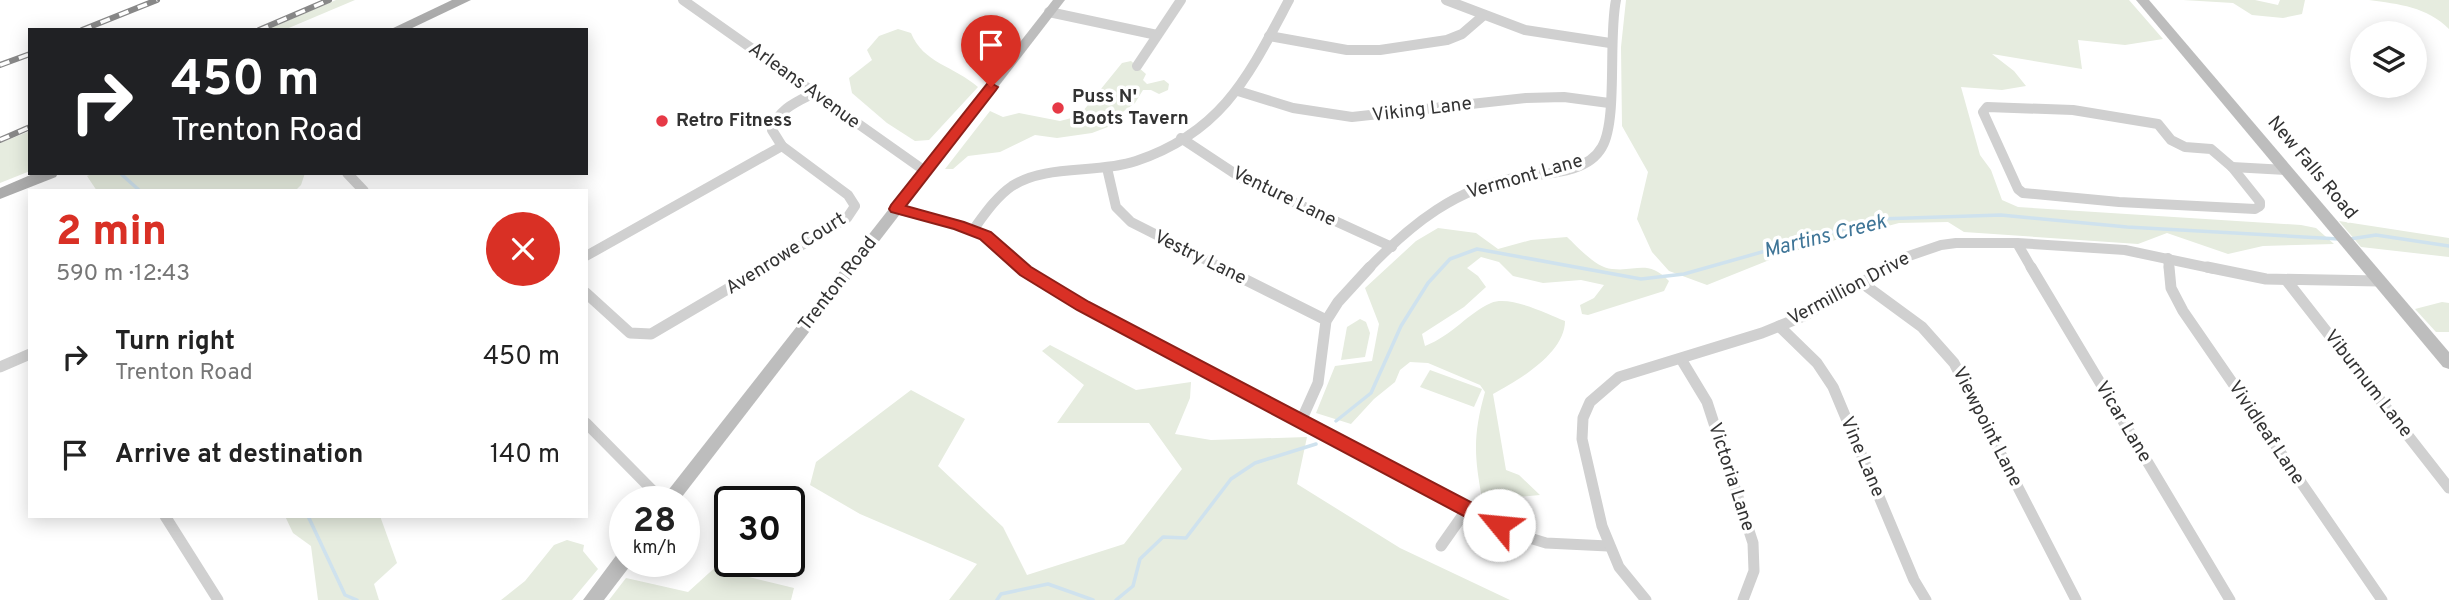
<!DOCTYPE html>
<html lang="en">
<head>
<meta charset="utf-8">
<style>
  :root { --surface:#fff; --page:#f6f6f6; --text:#222; --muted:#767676; --accent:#d93025 }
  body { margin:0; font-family:Overpass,sans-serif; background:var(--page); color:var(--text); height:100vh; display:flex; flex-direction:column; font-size:26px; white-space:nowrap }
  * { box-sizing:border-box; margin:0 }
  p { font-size:23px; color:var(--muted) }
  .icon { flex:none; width:38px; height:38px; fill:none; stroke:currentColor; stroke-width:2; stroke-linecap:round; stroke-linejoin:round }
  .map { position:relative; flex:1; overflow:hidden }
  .panel { position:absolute; left:28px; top:189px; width:560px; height:329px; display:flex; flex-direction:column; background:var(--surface); border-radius:0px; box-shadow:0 4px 18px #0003 }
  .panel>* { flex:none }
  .banner { position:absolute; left:28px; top:28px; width:560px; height:147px; border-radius:0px; box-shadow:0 4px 18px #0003; background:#202124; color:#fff; overflow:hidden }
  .tools { position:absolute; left:2350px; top:21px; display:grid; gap:14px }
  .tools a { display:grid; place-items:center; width:77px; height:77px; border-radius:50%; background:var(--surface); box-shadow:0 4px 18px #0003; font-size:35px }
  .speed { position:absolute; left:609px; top:486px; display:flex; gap:14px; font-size:35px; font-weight:700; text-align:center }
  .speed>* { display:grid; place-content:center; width:91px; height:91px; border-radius:50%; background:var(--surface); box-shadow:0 4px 18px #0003; line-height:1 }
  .speed small { font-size:18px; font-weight:400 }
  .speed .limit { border:4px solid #111; border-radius:10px; background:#fff; color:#111 }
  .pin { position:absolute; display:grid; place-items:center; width:60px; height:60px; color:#fff; margin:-72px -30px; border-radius:50% 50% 50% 0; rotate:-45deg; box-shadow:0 0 7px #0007 }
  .pin .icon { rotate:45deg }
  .me { position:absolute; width:77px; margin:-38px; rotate:298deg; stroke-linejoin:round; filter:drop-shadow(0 0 5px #0008) }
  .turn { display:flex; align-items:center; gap:24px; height:147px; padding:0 28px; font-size:32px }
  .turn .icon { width:91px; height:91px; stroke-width:2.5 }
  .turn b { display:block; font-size:49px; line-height:60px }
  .round { display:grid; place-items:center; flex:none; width:74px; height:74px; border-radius:37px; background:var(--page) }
  .headline { display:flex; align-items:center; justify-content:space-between; height:119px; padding:0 28px }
  h1 { font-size:42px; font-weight:800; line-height:52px; color:var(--accent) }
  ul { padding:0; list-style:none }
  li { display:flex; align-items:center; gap:21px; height:98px; padding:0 28px }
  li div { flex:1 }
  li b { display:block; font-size:26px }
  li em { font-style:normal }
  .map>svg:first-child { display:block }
  .green { fill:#e6ecdf }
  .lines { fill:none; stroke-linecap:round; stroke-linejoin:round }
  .stream { stroke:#cfe2ee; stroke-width:3.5 }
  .street-far1 { stroke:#d0d0d0; stroke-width:10 }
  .street { stroke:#d0d0d0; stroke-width:11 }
  .secondary { fill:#bdbdbd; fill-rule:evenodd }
  .primary { fill:#ababab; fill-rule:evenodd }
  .rail-casing { stroke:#888; stroke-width:6 }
  .rail { stroke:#fff; stroke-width:3.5; stroke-dasharray:10; stroke-linecap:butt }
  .route { fill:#d93025; stroke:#8d1f18; stroke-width:2 }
  .poi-dot { fill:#e63946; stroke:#fff; stroke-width:2.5 }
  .labels { text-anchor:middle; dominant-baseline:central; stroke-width:7; stroke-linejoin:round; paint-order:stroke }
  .street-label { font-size:19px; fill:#333; stroke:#fff }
  .poi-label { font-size:19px; font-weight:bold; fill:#333; stroke:#fff; text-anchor:start }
  .water-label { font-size:21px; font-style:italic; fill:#3f7597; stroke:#fff }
</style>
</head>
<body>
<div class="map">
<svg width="2449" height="600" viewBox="0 0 2449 600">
  <rect width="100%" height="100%" fill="#fff"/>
  <g class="green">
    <polygon points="336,0 355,0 284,30 266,30"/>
    <polygon points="1626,0 2129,0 2163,39 2125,45 2078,40 2082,69 1992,54 2014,71 2026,86 2002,90 1961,87 1980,155 1991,170 2002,200 2018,207 2301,225 2316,228 2334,244 2263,246 2228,254 2167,233 2138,244 1964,232 1948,222 1899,223 1787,253 1707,285 1669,271 1652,252 1637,219 1648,172 1622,126 1621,47"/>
    <polygon points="2183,0 2255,0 2278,5 2280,0 2305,0 2302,14 2283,18 2252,15 2233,3"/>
    <path d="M 2369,0 L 2449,0 L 2449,29 C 2427,7 2399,4 2369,0 Z"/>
    <path d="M 898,29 L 911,33 C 923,63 954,66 978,87 L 929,140 L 915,141 L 887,123 L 852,93 L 849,78 L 872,60 L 867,50 L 879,36 Z"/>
    <polygon points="1131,61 1146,74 1143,80 1147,84 1164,80 1169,84 1168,90 1159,94 1151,90 1143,90 1135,103 1120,114 1113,125 1092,133 1057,138 1035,135 1000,152 968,156 953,169 945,169 990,111 1003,117 1019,113 1060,121 1079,116 1122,63"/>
    <polygon points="30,131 30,171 0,183 0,143"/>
    <polygon points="94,173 305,173 301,185 295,191 97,191 87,176"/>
    <polygon points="2339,221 2449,238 2449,257 2361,247"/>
    <path d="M 1438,228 L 1476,233 L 1498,249 L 1531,240 L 1567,237 C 1578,247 1596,268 1612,269 C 1637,272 1647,259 1669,281 L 1664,291 L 1588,315 L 1582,314 L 1580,305 L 1594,298 L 1604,285 L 1581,280 L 1543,283 L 1513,276 L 1499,262 L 1481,257 L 1467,268 L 1478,276 L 1486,287 L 1464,307 L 1422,334 L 1425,346 C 1453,335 1468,313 1491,303 C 1510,295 1547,314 1565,321 C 1565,353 1519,380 1493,394 L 1506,470 L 1519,475 L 1540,495 L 1519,497 L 1505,506 L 1482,498 C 1474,455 1473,435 1485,392 L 1480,385 L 1428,363 L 1410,362 L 1400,370 L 1395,382 L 1374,399 L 1351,424 L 1316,413 L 1335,366 L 1372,361 L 1379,324 L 1365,288 L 1416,241 Z"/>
    <polygon points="2442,302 2449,303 2449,332 2436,332 2415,309"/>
    <polygon points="1360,319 1366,322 1370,333 1365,357 1341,360 1347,327"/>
    <polygon points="1050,345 1136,390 1191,382 1190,398 1175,434 1211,440 1307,437 1297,484 1400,548 1510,600 949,600 977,564 860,514 810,485 816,462 911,390 965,419 938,466 1003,527 1027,575 1124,544 1182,469 1149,423 1057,423 1084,385 1042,351"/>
    <polygon points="1430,370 1482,389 1474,407 1420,387"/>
    <polygon points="285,516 380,516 397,563 374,584 379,600 318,600 311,546 293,533"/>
    <polygon points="567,540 584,545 583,551 598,569 572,600 501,600 525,581 554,545"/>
    <polygon points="730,554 730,562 758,562 749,577 794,588 791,600 609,600 626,578 688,592"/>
  </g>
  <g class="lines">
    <g class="stream">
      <polyline points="120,173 140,191"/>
      <polyline points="2350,239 2376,235 2449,246"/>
      <polyline points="1336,421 1371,393 1401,326 1428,283 1450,259 1477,249 1641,279 1684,274 1879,219 2001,215 2127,227 2339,239"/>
      <polyline points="308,516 345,595 357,600"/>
      <polyline points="997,600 1001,594 1048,584 1093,600"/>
      <polyline points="1116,600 1133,586 1140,559 1163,537 1186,538 1231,479 1255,463 1316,444"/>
    </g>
    <g class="street-far1">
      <polyline points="683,0 925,171"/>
      <polyline points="1446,0 1525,30 1610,43"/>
      <polyline points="1049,12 1157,35"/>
      <polyline points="1269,36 1347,50 1380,50 1447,40 1462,34 1484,15"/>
      <polyline points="1137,66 1181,0"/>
      <polyline points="1238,91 1293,108 1352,117 1526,98 1564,97 1609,103"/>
      <polygon points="1987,107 2073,110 2158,124 2171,140 2185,147 2211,149 2232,167 2260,202 2260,206 2255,209 2119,202 2023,193 2018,189 1983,112"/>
      <polyline points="1181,138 1243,179 1392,247"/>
      <path d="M 782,146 L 772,130 C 778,109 796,102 814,93"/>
      <polyline points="2232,167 2286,170"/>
      <polyline points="1107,168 1116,207 1131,222 1224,269"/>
      <polyline points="347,173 364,191"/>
      <polyline points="896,209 959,225 985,236 1023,269"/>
      <path d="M 973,230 C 984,215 996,197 1012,186 C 1046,164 1097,174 1136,161 C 1223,132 1249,75 1289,0"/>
      <polyline points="2017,243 2032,269"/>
      <polyline points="586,256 782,146 848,195 855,206 847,218 762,269"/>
      <polyline points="2168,258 2169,269"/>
      <path d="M 1368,269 C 1411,224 1457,187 1520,177 C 1546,173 1587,174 1602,147 C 1618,120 1608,38 1616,0"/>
      <polyline points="1886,269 1906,257 1941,245 1956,243 2017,243 2125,250 2215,269"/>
    </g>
    <g class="street">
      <polyline points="1021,267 1083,306 1513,533 1546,543 1608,546"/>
      <polyline points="1220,267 1326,320"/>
      <polyline points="2031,267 2230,600"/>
      <polyline points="2169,267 2171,288 2183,311 2382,600"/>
      <polyline points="2207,267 2266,279 2379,281"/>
      <polyline points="2287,281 2449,488"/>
      <polyline points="1862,283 1922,327 1954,363 2076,600"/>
      <polyline points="586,293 630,333 651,334 765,267"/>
      <polyline points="1779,326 1817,363 1833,387 1914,580 1926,600"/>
      <polyline points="1681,359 1707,402 1753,543 1754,571 1743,600"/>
      <polyline points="0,367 30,354"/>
      <polyline points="1301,421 1318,383 1326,321 1338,302 1370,267"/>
      <polyline points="586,423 664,502"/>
      <polyline points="165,516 218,600"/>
      <polyline points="1441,546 1467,509"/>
      <polyline points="1646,600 1619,567 1602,526 1582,439 1583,418 1590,402 1619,377 1762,333 1804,316 1889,267"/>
    </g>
    <g class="secondary">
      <polygon points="1053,0 1065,0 678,502 659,502"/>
      <polygon points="2136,0 2149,0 2449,352 2449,369 2443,367"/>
      <polygon points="625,551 625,562 633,562 604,600 583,600 618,553"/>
    </g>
    <g class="primary">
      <polygon points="452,0 471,0 408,30 389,30"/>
      <polygon points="35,173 58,173 56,177 0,199 0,188"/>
    </g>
    <g class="rail-casing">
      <g id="rail">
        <polyline points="82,30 157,0"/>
        <polyline points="259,30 329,0"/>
        <polyline points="0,65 30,54"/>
        <polyline points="0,140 30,127"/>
      </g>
    </g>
    <use href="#rail" class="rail"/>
  </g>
  <polygon class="route" points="991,83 998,87 996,90 906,206 964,222 991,232 1031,267 1089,302 1505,520 1508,525 1505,531 1499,533 1492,531 1077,310 1020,275 980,239 954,229 891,212 889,209 891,205 987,84"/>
  <g class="poi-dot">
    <circle cx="1058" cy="108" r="7"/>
    <circle cx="662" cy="121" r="7"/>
  </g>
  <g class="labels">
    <g class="street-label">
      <text transform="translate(804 86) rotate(36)">Arleans Avenue</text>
      <text transform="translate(1422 110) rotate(-7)">Viking Lane</text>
      <text transform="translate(2312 168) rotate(50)">New Falls Road</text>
      <text transform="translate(1525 177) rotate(-16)">Vermont Lane</text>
      <text transform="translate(1284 197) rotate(26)">Venture Lane</text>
      <text transform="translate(786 254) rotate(-32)">Avenrowe Court</text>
      <text transform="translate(1200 258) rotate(26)">Vestry Lane</text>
      <text transform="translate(838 284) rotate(-52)">Trenton Road</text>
      <text transform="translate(1849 289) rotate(-28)">Vermillion Drive</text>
      <text transform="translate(2368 384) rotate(52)">Viburnum Lane</text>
      <text transform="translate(2123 422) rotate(59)">Vicar Lane</text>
      <text transform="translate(1987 427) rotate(63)">Viewpoint Lane</text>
      <text transform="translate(2266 433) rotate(56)">Vividleaf Lane</text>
      <text transform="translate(1862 457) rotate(67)">Vine Lane</text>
      <text transform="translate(1731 477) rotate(72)">Victoria Lane</text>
    </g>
    <g class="poi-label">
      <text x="1072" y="97">Puss N'<tspan x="1072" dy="22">Boots Tavern</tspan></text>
      <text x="676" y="121">Retro Fitness</text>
    </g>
    <g class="water-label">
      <text transform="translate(1825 237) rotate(-14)">Martins Creek</text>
    </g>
  </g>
</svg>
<div class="tools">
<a><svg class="icon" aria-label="layers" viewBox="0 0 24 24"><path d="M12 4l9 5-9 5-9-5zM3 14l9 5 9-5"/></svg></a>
</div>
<div class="speed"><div>28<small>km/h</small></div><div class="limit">30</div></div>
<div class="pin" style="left:991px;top:87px;background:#d93025"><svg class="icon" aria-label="arrive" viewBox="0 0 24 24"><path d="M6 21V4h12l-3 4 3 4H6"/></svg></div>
<svg class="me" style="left:1499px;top:525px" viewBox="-20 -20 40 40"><circle r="19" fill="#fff"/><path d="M0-13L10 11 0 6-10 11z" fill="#d93025"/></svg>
<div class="banner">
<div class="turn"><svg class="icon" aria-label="right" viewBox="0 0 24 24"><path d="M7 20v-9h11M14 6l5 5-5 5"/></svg><div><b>450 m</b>Trenton Road</div></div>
</div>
<section class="panel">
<div class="headline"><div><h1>2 min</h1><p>590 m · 12:43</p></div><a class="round" style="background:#d93025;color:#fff"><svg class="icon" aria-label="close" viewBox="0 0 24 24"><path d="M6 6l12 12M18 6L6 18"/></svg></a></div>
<ul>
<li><svg class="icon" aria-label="right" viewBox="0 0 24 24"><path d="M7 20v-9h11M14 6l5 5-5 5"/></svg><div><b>Turn right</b><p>Trenton Road</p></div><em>450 m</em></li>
<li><svg class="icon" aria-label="arrive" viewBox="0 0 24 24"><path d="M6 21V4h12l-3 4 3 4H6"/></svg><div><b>Arrive at destination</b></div><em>140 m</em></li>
</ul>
</section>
</div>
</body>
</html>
